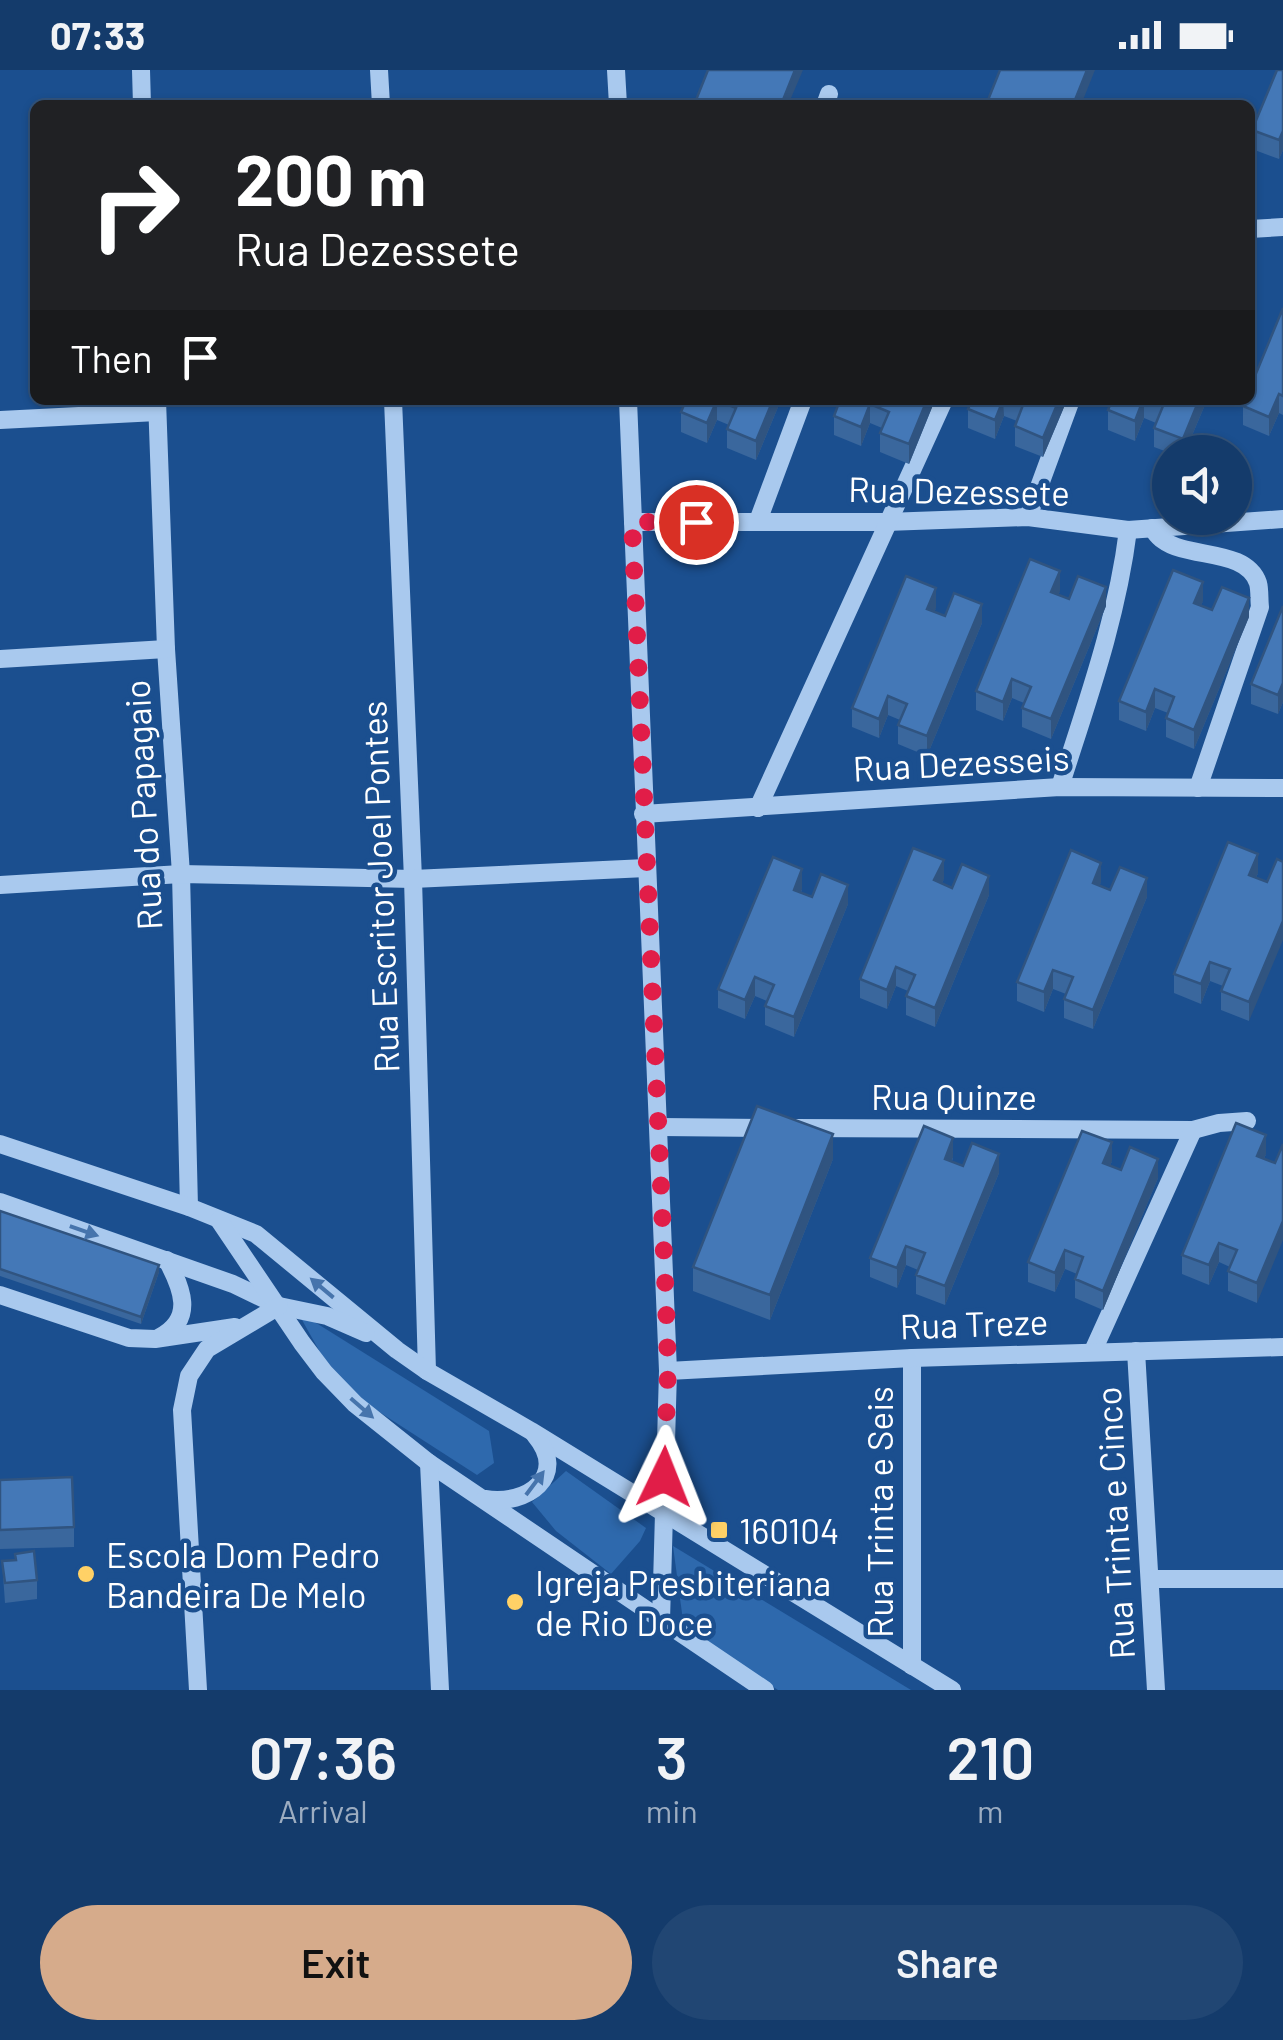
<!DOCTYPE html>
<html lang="en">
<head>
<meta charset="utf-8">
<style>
  :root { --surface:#143b6b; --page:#214673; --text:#f1f3f6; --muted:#9dadc1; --line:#33557e; --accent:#d6ab8b }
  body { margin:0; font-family:Barlow,sans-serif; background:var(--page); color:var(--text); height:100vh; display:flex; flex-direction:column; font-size:38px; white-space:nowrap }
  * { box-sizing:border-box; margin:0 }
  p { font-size:32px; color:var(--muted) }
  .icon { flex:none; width:55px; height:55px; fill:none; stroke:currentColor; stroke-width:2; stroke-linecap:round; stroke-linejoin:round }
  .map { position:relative; height:1620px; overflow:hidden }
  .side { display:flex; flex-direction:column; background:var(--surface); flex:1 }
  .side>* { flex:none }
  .top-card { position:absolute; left:30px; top:30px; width:1225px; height:305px; border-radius:15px; box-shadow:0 2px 8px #0004,0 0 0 2px var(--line); background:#202124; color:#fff; overflow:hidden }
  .buttons { position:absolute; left:1152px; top:365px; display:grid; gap:20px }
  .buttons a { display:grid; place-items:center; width:100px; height:100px; border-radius:50%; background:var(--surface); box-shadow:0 2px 8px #0004,0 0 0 2px var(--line); font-size:50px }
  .pin { position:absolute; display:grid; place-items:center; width:85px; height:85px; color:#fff; margin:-42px; border:5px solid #fff; border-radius:50%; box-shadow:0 2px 10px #0007 }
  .me { position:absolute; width:110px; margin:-55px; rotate:2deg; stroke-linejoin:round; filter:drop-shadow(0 0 8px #0008) }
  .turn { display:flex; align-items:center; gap:35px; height:210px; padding:0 40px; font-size:45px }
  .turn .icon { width:130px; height:130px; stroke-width:2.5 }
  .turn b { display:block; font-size:70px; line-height:85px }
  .then { display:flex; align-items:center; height:95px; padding:0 40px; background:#0003; gap:20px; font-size:38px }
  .eta { display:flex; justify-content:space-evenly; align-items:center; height:170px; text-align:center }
  .eta b { font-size:60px; font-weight:600; line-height:70px }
  .cta { display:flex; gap:20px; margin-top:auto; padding:20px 40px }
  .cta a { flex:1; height:115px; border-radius:60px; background:var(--accent); color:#111; font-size:40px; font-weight:600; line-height:115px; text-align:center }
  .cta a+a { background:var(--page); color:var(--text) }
  .status { display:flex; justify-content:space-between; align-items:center; height:70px; padding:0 50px; background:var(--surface); direction:ltr }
  .status svg { height:28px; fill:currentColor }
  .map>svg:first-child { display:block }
  .green { fill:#2e69ad }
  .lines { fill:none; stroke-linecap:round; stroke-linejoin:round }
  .minor { stroke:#a9c9ee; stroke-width:18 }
  .wall { fill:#3a679d }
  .shaded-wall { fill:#305480 }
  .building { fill:#4478b7; stroke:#305480; stroke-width:2.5 }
  .oneway { fill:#4674ac }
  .route { stroke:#e11d48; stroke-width:18; stroke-dasharray:0 32.4 }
  .poi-dot { fill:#ffd166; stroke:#1b4f8f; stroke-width:4 }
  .labels { text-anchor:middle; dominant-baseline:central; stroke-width:9; stroke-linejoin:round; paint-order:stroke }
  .street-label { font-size:35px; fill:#fff; stroke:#1b4f8f }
  .poi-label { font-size:35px; fill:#fff; stroke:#1b4f8f; text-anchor:start }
</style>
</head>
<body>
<div class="status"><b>07:33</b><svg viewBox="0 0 49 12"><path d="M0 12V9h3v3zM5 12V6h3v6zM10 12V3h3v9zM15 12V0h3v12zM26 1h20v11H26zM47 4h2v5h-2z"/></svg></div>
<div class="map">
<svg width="1283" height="1620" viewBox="0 0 1283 1620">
  <rect width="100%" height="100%" fill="#1b4f8f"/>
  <g class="green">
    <polygon points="297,1241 489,1361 494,1393 477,1405 339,1316"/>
    <polygon points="566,1401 646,1458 640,1471 611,1504 556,1461 532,1432"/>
    <polygon points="673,1476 911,1620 778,1620 684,1558"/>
  </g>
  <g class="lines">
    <g class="minor">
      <polyline points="141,0 142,35"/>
      <polyline points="379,0 381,35"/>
      <polyline points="616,0 618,35"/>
      <polyline points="825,35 829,24"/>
      <polyline points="1250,159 1283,157"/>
      <polyline points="157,330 166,579 181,804 189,1137"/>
      <polyline points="393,330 413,809 427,1301"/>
      <polyline points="628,330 668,1301 661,1550"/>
      <polyline points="0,350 157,342"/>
      <polyline points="1028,447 1071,330"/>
      <polyline points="758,451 803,330"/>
      <polyline points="633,452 886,452 1028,447 1128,460 1283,449"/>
      <path d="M 1152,458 C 1155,462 1158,467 1163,470 C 1188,489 1246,478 1258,513 C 1260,520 1259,530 1260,537 L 1198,718"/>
      <polyline points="0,589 166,579"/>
      <path d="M 1060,717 C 1087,632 1117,549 1128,460"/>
      <polyline points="758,738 944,330"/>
      <polyline points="643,744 1060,717 1283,718"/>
      <polyline points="0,815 181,804 413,809 646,798"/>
      <polyline points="660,1057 769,1058"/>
      <polyline points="795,1058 1193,1060 1219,1053 1247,1051"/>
      <polyline points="0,1074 189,1137 256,1164 397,1280 427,1301 531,1361 952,1620"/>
      <polyline points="0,1132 233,1214 279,1236 327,1246 366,1263"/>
      <polyline points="219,1150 302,1273 324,1302 355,1334 429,1393 765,1620"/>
      <polyline points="0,1225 129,1268 155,1269 235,1257"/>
      <path d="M 160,1267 C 195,1249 182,1218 167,1190"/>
      <polyline points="1093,1281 1193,1060"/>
      <polyline points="1136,1281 1156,1620"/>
      <polyline points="912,1288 912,1596"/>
      <polyline points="668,1301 912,1288 1283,1277"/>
      <polyline points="429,1393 440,1620"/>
      <path d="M 485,1429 C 527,1436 569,1406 535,1365"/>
      <polyline points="1151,1509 1283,1509"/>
      <polyline points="198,1620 182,1340 189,1306 207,1279 279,1236"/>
    </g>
  </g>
  <g class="wall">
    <polygon points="1283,0 1283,80 1279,89 1252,79 1252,60"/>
    <polygon points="1283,238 1283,345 1279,343 1269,366 1243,355 1243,336"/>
    <polygon points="686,330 781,330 756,390 727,378 727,359 729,355 717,350 707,373 681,362 681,342"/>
    <polygon points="840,330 935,330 909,394 880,382 880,363 882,358 870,353 861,376 834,365 834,346"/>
    <polygon points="972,330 1067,330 1043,387 1015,376 1015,356 1017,351 1004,346 995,369 968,358 968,339"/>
    <polygon points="1112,330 1207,330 1185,382 1170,383 1154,377 1154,358 1156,353 1144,348 1135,371 1108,360 1108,340"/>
    <polygon points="1060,521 1058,525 1069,529 1106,536 1051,669 1022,657 1022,638 1024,633 1012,628 1003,651 976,640 976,621"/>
    <polygon points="1203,531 1201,535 1212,540 1249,547 1194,679 1166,667 1166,648 1168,643 1155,638 1146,661 1119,650 1119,631"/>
    <polygon points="1283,536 1283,632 1278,644 1251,634 1251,614"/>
    <polygon points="936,538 934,542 945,546 982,553 927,686 898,674 898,655 900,650 888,645 879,668 852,657 852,638"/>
    <polygon points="1258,803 1256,808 1249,951 1221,940 1221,921 1223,916 1210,911 1201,934 1174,923 1174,904"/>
    <polygon points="944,809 942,813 952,818 989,825 935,957 906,945 906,926 908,921 896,916 887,939 860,928 860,909"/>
    <polygon points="1101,812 1099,816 1110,820 1147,827 1093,959 1064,948 1064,929 1066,924 1053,919 1044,942 1017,931 1017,912"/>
    <polygon points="802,819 801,823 812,827 848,834 794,967 765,955 765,936 767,931 755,926 745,949 718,938 718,919"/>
    <polygon points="1266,1084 1264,1089 1257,1233 1228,1221 1228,1201 1230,1197 1219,1192 1209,1215 1182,1204 1182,1185"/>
    <polygon points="953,1087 952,1092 963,1096 999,1103 945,1235 916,1224 916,1205 918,1200 906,1195 897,1218 870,1207 870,1188"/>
    <polygon points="833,1089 770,1250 693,1221 693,1197"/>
    <polygon points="1112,1091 1110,1096 1121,1100 1158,1108 1103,1240 1075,1228 1075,1209 1077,1204 1065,1199 1055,1222 1028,1212 1028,1192"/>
    <polygon points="0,1141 159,1202 141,1254 0,1206"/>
    <polygon points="0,1410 74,1457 74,1477 0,1479"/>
    <polygon points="15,1484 37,1510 37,1529 5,1533 2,1491 15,1490"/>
  </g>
  <g class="shaded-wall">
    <polygon points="795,0 803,0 788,35 781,35"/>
    <polygon points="1087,0 1095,0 1081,35 1073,35"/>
    <polygon points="1283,61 1283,80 1279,89 1279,70"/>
    <polygon points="1279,324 1279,343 1269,366 1269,347"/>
    <polygon points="717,330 717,350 707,373 707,353"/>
    <polygon points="773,330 781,330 756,390 756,371"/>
    <polygon points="927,330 935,330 909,394 909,374"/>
    <polygon points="1003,330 1004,346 995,369 995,350"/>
    <polygon points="1059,330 1067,330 1043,387 1043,368"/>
    <polygon points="1144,330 1144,348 1135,371 1135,351"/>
    <polygon points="1199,330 1207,330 1185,382 1183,382 1183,369"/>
    <polygon points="870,334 870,353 861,376 861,357"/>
    <polygon points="1060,501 1060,521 1051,541 1051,522"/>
    <polygon points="1203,512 1203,531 1194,552 1194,533"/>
    <polygon points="1106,517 1106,536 1051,669 1051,649"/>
    <polygon points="936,518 936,538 927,559 927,539"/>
    <polygon points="1249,528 1249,547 1194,679 1194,660"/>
    <polygon points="982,534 982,553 927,686 927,666"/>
    <polygon points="1012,609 1012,628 1003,651 1003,632"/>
    <polygon points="1283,613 1283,632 1278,644 1278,625"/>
    <polygon points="1155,619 1155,638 1146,661 1146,642"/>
    <polygon points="888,626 888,645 879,668 879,649"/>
    <polygon points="1258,784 1258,803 1249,824 1249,805"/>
    <polygon points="944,790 944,809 934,830 934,810"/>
    <polygon points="1101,793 1101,812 1093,833 1093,813"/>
    <polygon points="802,799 802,819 794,839 794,820"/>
    <polygon points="989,806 989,825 935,957 935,938"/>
    <polygon points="1147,808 1147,827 1093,959 1093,940"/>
    <polygon points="848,815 848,834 794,967 794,947"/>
    <polygon points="1283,851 1283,870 1249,951 1249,932"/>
    <polygon points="1210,892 1210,911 1201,934 1201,914"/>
    <polygon points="896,897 896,916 887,939 887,920"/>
    <polygon points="1053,900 1053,919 1044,942 1044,922"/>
    <polygon points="755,907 755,926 745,949 745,930"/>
    <polygon points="833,1064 833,1089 770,1250 770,1225"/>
    <polygon points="1266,1065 1266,1084 1257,1105 1257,1086"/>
    <polygon points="953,1068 953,1087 945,1108 945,1089"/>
    <polygon points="1112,1072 1112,1091 1103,1113 1103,1093"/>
    <polygon points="999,1084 999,1103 945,1235 945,1216"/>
    <polygon points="1158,1089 1158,1108 1103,1240 1103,1221"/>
    <polygon points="1283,1151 1283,1170 1257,1233 1257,1213"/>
    <polygon points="1219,1173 1219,1192 1209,1215 1209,1195"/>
    <polygon points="906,1176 906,1195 897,1218 897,1198"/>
    <polygon points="1065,1180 1065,1199 1055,1222 1055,1203"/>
    <polygon points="159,1195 159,1202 141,1254 141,1247"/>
  </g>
  <g class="building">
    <polygon points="708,0 795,0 781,35 694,35"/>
    <polygon points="1000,0 1087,0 1073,35 986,35"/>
    <polygon points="1277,0 1283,0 1283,61 1279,70 1252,60"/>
    <polygon points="1283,238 1283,326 1279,324 1269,347 1243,336 1245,330 1250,330 1250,318"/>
    <polygon points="686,330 773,330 756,371 727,359 736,338 717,330 707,353 681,342"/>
    <polygon points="840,330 927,330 909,374 880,363 889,342 870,334 861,357 834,346"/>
    <polygon points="972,330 1003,330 995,350 968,339"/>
    <polygon points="1011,330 1059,330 1043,368 1015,356 1023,335"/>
    <polygon points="1112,330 1143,330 1135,351 1108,340"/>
    <polygon points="1148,330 1199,330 1183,369 1154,358 1163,336"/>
    <polygon points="1030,489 1060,501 1051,522 1069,529 1078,506 1106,517 1051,649 1022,638 1031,617 1012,609 1003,632 976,621"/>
    <polygon points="1173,500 1203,512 1194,533 1212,540 1222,517 1249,528 1194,660 1166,648 1174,627 1155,619 1146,642 1119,631"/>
    <polygon points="906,506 936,518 927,539 945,546 954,523 982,534 927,666 898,655 907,634 888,626 879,649 852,638"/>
    <polygon points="1283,536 1283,613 1278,625 1251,614"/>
    <polygon points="1228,772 1258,784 1249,805 1267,812 1277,789 1283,792 1283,851 1249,932 1221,921 1230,899 1210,892 1201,914 1174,904"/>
    <polygon points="913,778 944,790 934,810 952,818 962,794 989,806 935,938 906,926 915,905 896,897 887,920 860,909"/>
    <polygon points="1071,780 1101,793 1093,813 1110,820 1120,797 1147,808 1093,940 1064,929 1073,907 1053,900 1044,922 1017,912"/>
    <polygon points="773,787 802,799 794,820 812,827 821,804 848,815 794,947 765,936 774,915 755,907 745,930 718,919"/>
    <polygon points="757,1036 833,1064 770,1225 693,1197"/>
    <polygon points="1236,1053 1266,1065 1257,1086 1275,1093 1283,1074 1283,1151 1257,1213 1228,1201 1237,1180 1219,1173 1209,1195 1182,1185"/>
    <polygon points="924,1056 953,1068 945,1089 963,1096 972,1073 999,1084 945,1216 916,1205 925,1183 906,1176 897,1198 870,1188"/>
    <polygon points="1082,1061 1112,1072 1103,1093 1121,1100 1130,1077 1158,1089 1103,1221 1075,1209 1083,1187 1065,1180 1055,1203 1028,1192"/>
    <polygon points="0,1141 159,1195 141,1247 0,1199"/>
    <polygon points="72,1407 74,1457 0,1460 0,1410"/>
    <polygon points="34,1481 37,1510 5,1513 2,1491 16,1490 15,1484"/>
  </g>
  <defs><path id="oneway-solid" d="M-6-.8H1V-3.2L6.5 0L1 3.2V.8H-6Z" transform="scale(2.5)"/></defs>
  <g class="oneway">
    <use href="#oneway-solid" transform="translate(84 1161) rotate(19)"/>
    <use href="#oneway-solid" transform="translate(322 1218) rotate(-140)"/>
    <use href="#oneway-solid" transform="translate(362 1338) rotate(41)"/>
    <use href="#oneway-solid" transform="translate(535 1413) rotate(-53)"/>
  </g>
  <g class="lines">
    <polyline class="route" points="664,1407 668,1300 666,1231 632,452 696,452"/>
  </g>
  <g class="poi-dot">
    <rect x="709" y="1450" width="20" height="20" rx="5"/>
    <circle cx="86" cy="1504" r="10"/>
    <circle cx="515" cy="1532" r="10"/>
  </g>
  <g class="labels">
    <g class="street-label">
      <text transform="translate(959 420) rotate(1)">Rua Dezessete</text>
      <text transform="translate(961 692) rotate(-3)">Rua Dezesseis</text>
      <text transform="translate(142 735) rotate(-93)">Rua do Papagaio</text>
      <text transform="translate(379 817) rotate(-92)">Rua Escritor Joel Pontes</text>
      <text x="954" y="1026">Rua Quinze</text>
      <text transform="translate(974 1253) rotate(-2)">Rua Treze</text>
      <text transform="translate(879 1442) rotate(-90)">Rua Trinta e Seis</text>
      <text transform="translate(1114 1453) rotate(-93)">Rua Trinta e Cinco</text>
    </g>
    <g class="poi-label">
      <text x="739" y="1460">160104</text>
      <text x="106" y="1484">Escola Dom Pedro<tspan x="106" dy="40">Bandeira De Melo</tspan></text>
      <text x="535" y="1512">Igreja Presbiteriana<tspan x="535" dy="40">de Rio Doce</tspan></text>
    </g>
  </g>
</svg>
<div class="buttons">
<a><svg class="icon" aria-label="sound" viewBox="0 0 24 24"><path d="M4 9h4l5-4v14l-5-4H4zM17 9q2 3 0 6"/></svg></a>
</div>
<div class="pin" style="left:696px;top:452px;background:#d93025"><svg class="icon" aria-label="arrive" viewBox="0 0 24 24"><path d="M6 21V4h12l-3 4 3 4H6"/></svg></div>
<svg class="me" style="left:664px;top:1407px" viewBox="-20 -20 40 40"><path d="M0-17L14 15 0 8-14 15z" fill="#e11d48" stroke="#fff" stroke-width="4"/></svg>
<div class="top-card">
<div class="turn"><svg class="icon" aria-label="right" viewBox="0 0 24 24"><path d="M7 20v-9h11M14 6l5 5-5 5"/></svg><div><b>200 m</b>Rua Dezessete</div></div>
<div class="then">Then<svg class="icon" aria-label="arrive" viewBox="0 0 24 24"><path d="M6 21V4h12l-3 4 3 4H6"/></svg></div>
</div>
</div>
<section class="side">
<div class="eta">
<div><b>07:36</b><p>Arrival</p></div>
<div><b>3</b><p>min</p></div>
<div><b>210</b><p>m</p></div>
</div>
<div class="cta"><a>Exit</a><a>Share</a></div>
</section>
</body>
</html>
